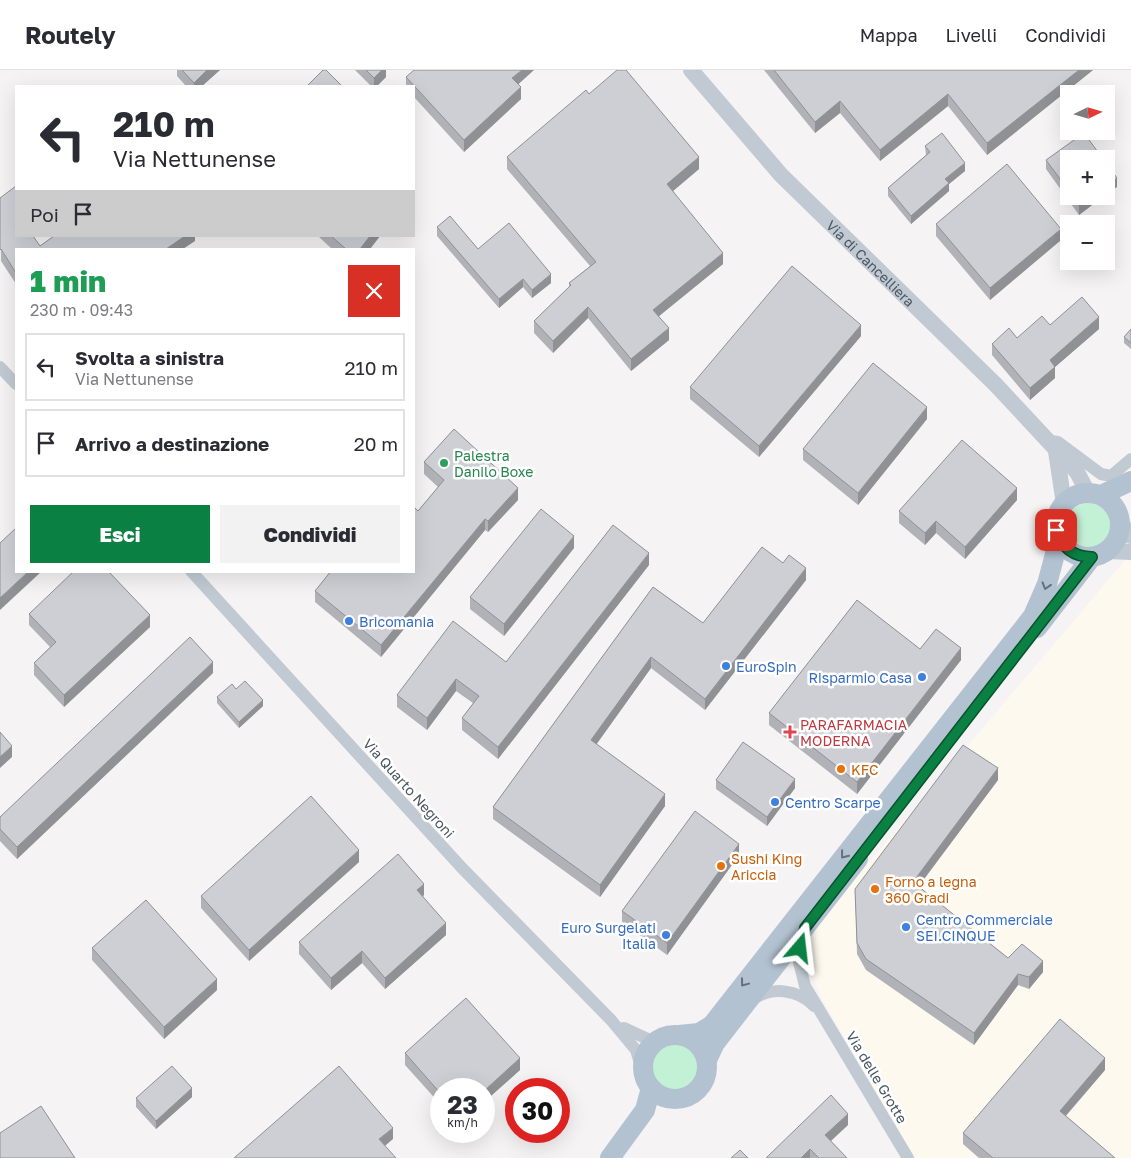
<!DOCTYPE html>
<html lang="it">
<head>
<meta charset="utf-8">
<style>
  :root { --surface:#fff; --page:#f2f2f3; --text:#2b2b33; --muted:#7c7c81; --line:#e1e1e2; --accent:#0b8043 }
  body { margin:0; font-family:"Golos Text",sans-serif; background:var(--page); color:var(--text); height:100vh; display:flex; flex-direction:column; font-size:19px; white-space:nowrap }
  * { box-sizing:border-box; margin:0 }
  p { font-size:16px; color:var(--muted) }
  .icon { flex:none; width:28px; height:28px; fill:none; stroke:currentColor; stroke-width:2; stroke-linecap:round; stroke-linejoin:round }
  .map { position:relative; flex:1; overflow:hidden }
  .sheet { position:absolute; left:15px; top:178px; width:400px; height:325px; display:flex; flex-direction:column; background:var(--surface); border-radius:0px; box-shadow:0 5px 20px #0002 }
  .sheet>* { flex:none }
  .hud { position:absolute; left:15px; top:15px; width:400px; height:152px; border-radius:0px; box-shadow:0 5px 20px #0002; background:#fff; color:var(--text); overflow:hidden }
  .needle { width:32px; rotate:85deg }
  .fabs { position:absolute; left:1060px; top:15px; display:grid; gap:10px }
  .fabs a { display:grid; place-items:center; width:55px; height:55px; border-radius:0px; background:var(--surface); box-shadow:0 5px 20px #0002; font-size:25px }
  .speed { position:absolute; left:430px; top:1008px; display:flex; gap:10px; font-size:25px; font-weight:700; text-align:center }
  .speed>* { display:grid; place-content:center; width:65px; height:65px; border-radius:50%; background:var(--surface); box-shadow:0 5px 20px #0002; line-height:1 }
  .speed small { font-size:12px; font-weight:400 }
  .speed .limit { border:8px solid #d22; background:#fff; color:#111 }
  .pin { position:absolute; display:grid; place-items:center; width:42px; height:42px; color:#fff; margin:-21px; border-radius:10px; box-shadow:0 2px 8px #0006 }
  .me { position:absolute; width:55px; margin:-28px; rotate:17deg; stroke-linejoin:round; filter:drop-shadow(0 0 4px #0008) }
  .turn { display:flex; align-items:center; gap:18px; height:105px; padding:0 15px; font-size:22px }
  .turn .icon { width:65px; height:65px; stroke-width:2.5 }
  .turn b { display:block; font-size:35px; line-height:42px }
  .then { display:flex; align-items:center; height:48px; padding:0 15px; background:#0003; gap:10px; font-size:19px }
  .round { display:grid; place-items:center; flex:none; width:52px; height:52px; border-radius:0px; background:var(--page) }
  .headline { display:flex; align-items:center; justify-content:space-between; height:85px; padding:0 15px }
  h1 { font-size:30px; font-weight:800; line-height:38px; color:#1e9e55 }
  .primary-button { display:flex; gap:10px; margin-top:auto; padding:10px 15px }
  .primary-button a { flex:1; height:58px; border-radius:0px; background:var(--accent); color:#fff; font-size:20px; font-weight:800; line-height:58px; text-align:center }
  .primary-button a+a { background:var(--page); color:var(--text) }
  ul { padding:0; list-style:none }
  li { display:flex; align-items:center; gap:15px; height:68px; margin:0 10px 8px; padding:0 5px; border:2px solid var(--line); border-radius:0px }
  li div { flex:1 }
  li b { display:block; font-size:19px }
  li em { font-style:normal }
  header { display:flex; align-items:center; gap:30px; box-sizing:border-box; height:70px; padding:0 25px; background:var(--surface); border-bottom:1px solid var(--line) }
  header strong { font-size:24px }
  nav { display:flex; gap:28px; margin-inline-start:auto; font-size:18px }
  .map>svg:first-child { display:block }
  .commercial { fill:#fdf9ef }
  .green { fill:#c3f1d5 }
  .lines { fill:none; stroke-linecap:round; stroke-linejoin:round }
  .minor { stroke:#c1cad2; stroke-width:12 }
  .tertiary { stroke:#c1cad2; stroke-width:16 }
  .primary { stroke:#b3c2d1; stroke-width:20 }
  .wall { fill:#b0b2b7 }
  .shaded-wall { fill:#909195 }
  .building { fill:#cdcfd5; stroke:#909195 }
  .oneway { stroke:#64717d }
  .route-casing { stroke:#07532c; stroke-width:12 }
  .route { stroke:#0b8043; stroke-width:9 }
  .leisure-dot { fill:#2e9e5b; stroke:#fff; stroke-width:2 }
  .shop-dot { fill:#3f7fe0; stroke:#fff; stroke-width:2 }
  .health-dot { fill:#e0444e; stroke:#fff; stroke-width:2 }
  .food-dot { fill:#e8710a; stroke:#fff; stroke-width:2 }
  .labels { text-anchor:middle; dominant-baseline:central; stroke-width:5; stroke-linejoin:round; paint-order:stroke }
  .street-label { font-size:14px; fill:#4a5661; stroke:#fff }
  .leisure-label { font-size:14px; fill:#27864d; stroke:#fff; text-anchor:start }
  .shop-label { font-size:14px; fill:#366cbe; stroke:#fff; text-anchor:start }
  .health-label { font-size:14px; fill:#be3a42; stroke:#fff; text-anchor:start }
  .food-label { font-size:14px; fill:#c56008; stroke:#fff; text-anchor:start }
</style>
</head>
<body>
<header>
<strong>Routely</strong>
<nav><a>Mappa</a><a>Livelli</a><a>Condividi</a></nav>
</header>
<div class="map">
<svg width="1131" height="1088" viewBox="0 0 1131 1088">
  <rect width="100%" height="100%" fill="#f5f3f3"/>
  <polygon class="commercial" points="1127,488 1131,491 1131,1088 915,1088 823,931 806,891 806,877 813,858"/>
  <g class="green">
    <circle cx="1089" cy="456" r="23"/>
    <circle cx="675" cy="996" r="29"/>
  </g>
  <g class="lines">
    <g class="minor">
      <polyline points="0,297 16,314"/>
      <polyline points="1051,371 1058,372 1101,404 1111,406 1131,389"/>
      <polyline points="191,501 462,798 611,950 636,980 643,1003"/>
      <polyline points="803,865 799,892 805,916 908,1088"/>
      <path d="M 752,930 C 771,916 798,919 814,936"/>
      <polyline points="624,958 654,972"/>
    </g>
    <g class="tertiary">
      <path id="s1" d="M 691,0 L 781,105 L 996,315 L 1077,402 L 1088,423"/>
      <polyline points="1056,381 1064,434"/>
      <polyline points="1121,453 1131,466"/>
      <polyline points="1108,481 1131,482"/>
    </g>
    <g class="primary">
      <circle cx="1088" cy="455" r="32"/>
      <polyline points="1101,425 1131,411"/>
      <polyline points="1037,558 1092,487"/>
      <circle cx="675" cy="997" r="32"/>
      <polyline points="679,965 699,963 712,955 1033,546 1047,514 1059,469"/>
      <polyline points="707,990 715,973 858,789"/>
      <polyline points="610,1088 645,1040 651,1018"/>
    </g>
  </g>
  <g class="wall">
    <polygon points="177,0 220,0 202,16 186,16 177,6"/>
    <polygon points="355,0 386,0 386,7 377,16 371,16"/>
    <polygon points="764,0 1093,0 987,85 948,36 880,91 840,43 815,63"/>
    <polygon points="406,7 518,15 521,29 464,82 414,27 414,16 406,16"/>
    <polygon points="589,24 699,99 673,121 723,194 659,246 669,270 631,301 588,248 553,283 534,263 534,251 569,217 569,213 590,196 507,99 507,87"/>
    <polygon points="925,76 965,101 949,114 949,121 911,154 888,126 888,118 926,85"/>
    <polygon points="1069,89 1069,126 1104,126 1079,145 1046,99 1046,90"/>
    <polygon points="0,128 33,167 40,176 195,166 195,171 16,179 16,214 1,191"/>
    <polygon points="936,154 1061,170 990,230 936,166"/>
    <polygon points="437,157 478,179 551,213 532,228 523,217 499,238 437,166"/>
    <polygon points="318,166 380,166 370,179 332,179"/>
    <polygon points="1050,255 1099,259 1055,297 1055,308 1030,330 992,285 992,274 1017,268"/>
    <polygon points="1131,259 1131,279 1124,273 1124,267"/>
    <polygon points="861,266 759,387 690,329 690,317"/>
    <polygon points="927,349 858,435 803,390 803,379"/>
    <polygon points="424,392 518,430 488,462 485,460 381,587 315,532 315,521 418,441 438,417 424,404"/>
    <polygon points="1017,430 965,489 936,463 925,475 899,453 899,441"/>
    <polygon points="574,478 504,566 470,539 470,527"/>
    <polygon points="783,493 806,510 705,640 651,598 596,674 665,736 600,827 493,749 493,737 653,517 703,553"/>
    <polygon points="649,495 498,689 462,660 462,648 473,633 456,621 427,660 397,637 397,625 506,592"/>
    <polygon points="29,544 150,557 64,637 34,605 34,593 50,577 29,555"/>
    <polygon points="920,579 961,590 857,724 769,655 769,643"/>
    <polygon points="213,603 17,789 0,771 0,747"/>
    <polygon points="236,619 263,636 239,658 217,633 217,627"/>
    <polygon points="716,710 795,718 767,756 716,719"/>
    <polygon points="998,710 918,816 1008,888 1043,902 1029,919 1018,915 974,975 866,900 857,884 855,819"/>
    <polygon points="739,785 667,885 622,852 622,841"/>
    <polygon points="359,792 249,891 201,838 201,826"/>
    <polygon points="424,825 423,826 446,865 385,919 362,893 331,920 299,884 299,872"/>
    <polygon points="92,878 217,920 164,969 92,890"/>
    <polygon points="405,983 520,1000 484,1032 484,1019 441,1019 441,1035 405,995"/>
    <polygon points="1105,1000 1066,1046 1115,1088 979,1088 963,1074 963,1063"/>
    <polygon points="192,1027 156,1059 136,1037 136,1028"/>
    <polygon points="848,1055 831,1071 847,1088 766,1088"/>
  </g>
  <g class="shaded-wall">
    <polygon points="207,0 220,0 202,16 194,16 194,13"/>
    <polygon points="382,0 386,0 386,7 377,16 374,16 374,8"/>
    <polygon points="522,0 534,0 512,20 512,8"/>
    <polygon points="1079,0 1093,0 987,85 987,73"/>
    <polygon points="521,17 521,29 464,82 464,70"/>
    <polygon points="948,24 948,36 880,91 880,80"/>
    <polygon points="840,31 840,43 815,63 815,52"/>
    <polygon points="699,87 699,99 667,126 667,114"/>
    <polygon points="965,93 965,101 949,114 949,121 911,154 911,146 945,109"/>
    <polygon points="1117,108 1117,117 1106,125 1106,116"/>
    <polygon points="1092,126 1104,126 1079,145 1079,136"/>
    <polygon points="1061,159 1061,170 990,230 990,218"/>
    <polygon points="185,166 195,166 195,171 183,179 166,179"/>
    <polygon points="370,166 380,166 370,179 360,179"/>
    <polygon points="723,183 723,194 653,251 653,240"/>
    <polygon points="551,204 551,213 532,228 532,220"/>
    <polygon points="523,209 523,217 499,238 499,229"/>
    <polygon points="588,237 588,248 553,283 553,271"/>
    <polygon points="1099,247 1099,259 1055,297 1055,308 1030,330 1030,318 1050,290"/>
    <polygon points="861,255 861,266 759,387 759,376"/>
    <polygon points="669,258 669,270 631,301 631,289"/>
    <polygon points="927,337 927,349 858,435 858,423"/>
    <polygon points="518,418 518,430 488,462 488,451"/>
    <polygon points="1017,418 1017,430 965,489 965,477"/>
    <polygon points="485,449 485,460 381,587 381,575"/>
    <polygon points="936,451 936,463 925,475 925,463"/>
    <polygon points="574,466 574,478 504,566 504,554"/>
    <polygon points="649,483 649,495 498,689 498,677"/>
    <polygon points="806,498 806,510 705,640 705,629"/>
    <polygon points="29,501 42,501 0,540 0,528"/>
    <polygon points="150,545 150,557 64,637 64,625"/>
    <polygon points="961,578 961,590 857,724 857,712"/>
    <polygon points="651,587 651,598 591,682 591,670"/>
    <polygon points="213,592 213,603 17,789 17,777"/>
    <polygon points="456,609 456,621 427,660 427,648"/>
    <polygon points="263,630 263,636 239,658 239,652"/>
    <polygon points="12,676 12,687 0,698 0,687"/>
    <polygon points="998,698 998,710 913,824 913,812"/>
    <polygon points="795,709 795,718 767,756 767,747"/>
    <polygon points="665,724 665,736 600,827 600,815"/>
    <polygon points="739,774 739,785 667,885 667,873"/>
    <polygon points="359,780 359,792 249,891 249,880"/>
    <polygon points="424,814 424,825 417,832 417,820"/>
    <polygon points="446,853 446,865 385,919 385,908"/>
    <polygon points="362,881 362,893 331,920 331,908"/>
    <polygon points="1043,891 1043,902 1029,919 1029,907"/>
    <polygon points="1018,904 1018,915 974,975 974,963"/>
    <polygon points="217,909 217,920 164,969 164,957"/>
    <polygon points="520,988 520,1000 484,1032 484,1021"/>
    <polygon points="1105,988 1105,1000 1060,1052 1060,1041"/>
    <polygon points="192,1018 192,1027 156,1059 156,1051"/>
    <polygon points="848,1044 848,1055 825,1076 825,1065"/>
    <polygon points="393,1058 393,1069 379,1081 379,1069"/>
    <polygon points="810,1079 810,1088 801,1088"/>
  </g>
  <g class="building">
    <polygon points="182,0 207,0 194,13"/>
    <polygon points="323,0 326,0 341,15 340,16 307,16"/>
    <polygon points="366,0 382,0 374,8"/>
    <polygon points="414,0 522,0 512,8 521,17 464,70 406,7"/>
    <polygon points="617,0 626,0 699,87 667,114 723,183 653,240 669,258 631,289 588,237 553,271 534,251 571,215 569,213 596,192 507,87 586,20 589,24"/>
    <polygon points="774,0 1079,0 987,73 948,24 880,80 840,31 815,52"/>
    <polygon points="942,63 965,93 945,109 949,113 911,146 888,118 930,82 925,76"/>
    <polygon points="1084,63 1103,89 1069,89 1069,121 1046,90"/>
    <polygon points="1106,93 1117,108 1106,116"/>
    <polygon points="1007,94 1061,159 990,218 936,154"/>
    <polygon points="16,116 16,166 33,166 40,176 54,166 185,166 166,179 16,179 16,203 1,179 0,180 0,128"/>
    <polygon points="1072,126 1092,126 1079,136"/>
    <polygon points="450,146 478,179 509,153 551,204 532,220 523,209 499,229 437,157"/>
    <polygon points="331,166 370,166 360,179 346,179"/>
    <polygon points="792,196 861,255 759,376 690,317"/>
    <polygon points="1082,227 1099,247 1050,290 1055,297 1030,318 992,274 1009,258 1017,268 1042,246 1050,255"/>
    <polygon points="1131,259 1131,273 1124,267"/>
    <polygon points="873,293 927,337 858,423 803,379"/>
    <polygon points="454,359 518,418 488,451 485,449 381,575 315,521 331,501 414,501 414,437 418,441 444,410 424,392"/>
    <polygon points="962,370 1017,418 965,477 936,451 925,463 899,441"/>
    <polygon points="541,439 574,466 504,554 470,527"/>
    <polygon points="613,455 649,483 498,677 462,648 479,626 456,609 427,648 397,625 453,551 506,592"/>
    <polygon points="16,458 16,501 29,501 0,528 0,473"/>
    <polygon points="762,477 783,493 789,485 806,498 705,629 651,587 591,670 665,724 600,815 493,737 653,517 703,553"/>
    <polygon points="74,501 108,501 150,545 64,625 34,593 56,572 29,544"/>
    <polygon points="857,530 920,579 936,559 961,578 857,712 769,643"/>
    <polygon points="190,567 213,592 17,777 0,759 0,747"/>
    <polygon points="245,611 263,630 239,652 217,627 232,614 236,619"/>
    <polygon points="0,662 12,676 0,687"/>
    <polygon points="743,672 795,709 767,747 716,710"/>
    <polygon points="963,675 998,698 913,812 1008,888 1022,874 1043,891 1029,907 1018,904 974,963 866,889 857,873 855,819"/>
    <polygon points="311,726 359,780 249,880 201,826"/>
    <polygon points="695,741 739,774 667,873 622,841"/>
    <polygon points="398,784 424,814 417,820 446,853 385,908 362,881 331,908 299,872"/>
    <polygon points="146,830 217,909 164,957 92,878"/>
    <polygon points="466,928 520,988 484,1021 484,1019 441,1019 441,1024 405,983"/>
    <polygon points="1060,949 1105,988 1060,1041 1115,1088 993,1088 963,1063"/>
    <polygon points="172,996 192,1018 156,1051 136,1028"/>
    <polygon points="339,996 393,1058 379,1069 396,1088 234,1088"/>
    <polygon points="831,1025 848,1044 825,1065 847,1088 819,1088 810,1079 801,1088 766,1088"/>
    <polygon points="41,1036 75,1088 0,1088 0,1063"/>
    <polygon points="740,1080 748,1088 731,1088"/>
  </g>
  <defs><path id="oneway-chevron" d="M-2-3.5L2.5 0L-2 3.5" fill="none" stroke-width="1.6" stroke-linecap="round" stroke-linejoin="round" transform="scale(1.25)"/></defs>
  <g class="oneway">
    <use href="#oneway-chevron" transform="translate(1046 516) rotate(107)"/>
    <use href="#oneway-chevron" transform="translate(844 785) rotate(128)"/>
    <use href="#oneway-chevron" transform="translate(744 913) rotate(127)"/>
  </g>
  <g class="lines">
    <g class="route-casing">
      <path id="route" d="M 800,878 L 805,858 L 1092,487 C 1074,487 1062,478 1056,460"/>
    </g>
    <use href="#route" class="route"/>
  </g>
  <circle class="leisure-dot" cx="444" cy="393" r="5"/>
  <g class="shop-dot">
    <circle cx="349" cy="551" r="5"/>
    <circle cx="726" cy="596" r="5"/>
    <circle cx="922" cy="607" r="5"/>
    <circle cx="775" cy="732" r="5"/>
    <circle cx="906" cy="857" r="5"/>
    <circle cx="666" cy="865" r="5"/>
  </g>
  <path class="health-dot" d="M787.5 654.5h5v5h5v5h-5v5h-5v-5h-5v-5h5z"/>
  <g class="food-dot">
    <circle cx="841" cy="699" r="5"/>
    <circle cx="721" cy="796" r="5"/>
    <circle cx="875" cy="819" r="5"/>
  </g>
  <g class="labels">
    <g class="street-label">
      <text stroke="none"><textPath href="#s1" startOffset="264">Via di Cancelliera</textPath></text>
      <text transform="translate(409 718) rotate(48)">Via Quarto Negroni</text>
      <text transform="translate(877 1007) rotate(59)">Via delle Grotte</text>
    </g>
    <g class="leisure-label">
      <text x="454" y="385">Palestra<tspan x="454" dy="16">Danilo Boxe</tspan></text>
    </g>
    <g class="shop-label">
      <text x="359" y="551">Bricomania</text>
      <text x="736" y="596">EuroSpin</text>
      <text x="912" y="607" text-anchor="end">Risparmio Casa</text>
      <text x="785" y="732">Centro Scarpe</text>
      <text x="916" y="849">Centro Commerciale<tspan x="916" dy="16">SEI.CINQUE</tspan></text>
      <text x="656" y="857" text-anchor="end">Euro Surgelati<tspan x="656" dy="16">Italia</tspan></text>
    </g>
    <g class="health-label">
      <text x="800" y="654">PARAFARMACIA<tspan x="800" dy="16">MODERNA</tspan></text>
    </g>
    <g class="food-label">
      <text x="851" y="699">KFC</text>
      <text x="731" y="788">Sushi King<tspan x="731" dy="16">Ariccia</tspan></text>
      <text x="885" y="811">Forno a legna<tspan x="885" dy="16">360 Gradi</tspan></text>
    </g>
  </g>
</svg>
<div class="fabs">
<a><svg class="needle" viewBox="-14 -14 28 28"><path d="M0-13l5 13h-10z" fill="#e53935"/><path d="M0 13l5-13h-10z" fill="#7c7c81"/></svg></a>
<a>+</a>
<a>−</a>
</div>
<div class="speed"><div>23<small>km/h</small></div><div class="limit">30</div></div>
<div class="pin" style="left:1056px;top:460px;background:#d93025"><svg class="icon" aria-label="arrive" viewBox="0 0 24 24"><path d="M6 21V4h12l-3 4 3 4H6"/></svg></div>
<svg class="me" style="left:800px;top:878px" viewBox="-20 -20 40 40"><path d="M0-17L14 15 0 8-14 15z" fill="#0b8043" stroke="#fff" stroke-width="4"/></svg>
<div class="hud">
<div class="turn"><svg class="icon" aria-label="left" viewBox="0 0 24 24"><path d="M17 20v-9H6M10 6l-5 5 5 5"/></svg><div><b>210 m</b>Via Nettunense</div></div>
<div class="then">Poi<svg class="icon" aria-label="arrive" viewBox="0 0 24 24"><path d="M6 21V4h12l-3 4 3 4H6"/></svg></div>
</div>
<section class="sheet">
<div class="headline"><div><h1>1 min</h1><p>230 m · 09:43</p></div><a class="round" style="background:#d93025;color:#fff"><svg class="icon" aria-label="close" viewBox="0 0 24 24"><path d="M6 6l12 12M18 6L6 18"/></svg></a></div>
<ul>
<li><svg class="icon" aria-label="left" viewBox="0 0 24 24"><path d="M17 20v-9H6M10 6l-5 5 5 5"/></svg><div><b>Svolta a sinistra</b><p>Via Nettunense</p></div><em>210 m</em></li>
<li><svg class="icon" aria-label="arrive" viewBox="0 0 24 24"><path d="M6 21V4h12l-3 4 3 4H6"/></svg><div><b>Arrivo a destinazione</b></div><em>20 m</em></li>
</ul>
<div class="primary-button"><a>Esci</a><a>Condividi</a></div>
</section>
</div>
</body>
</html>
